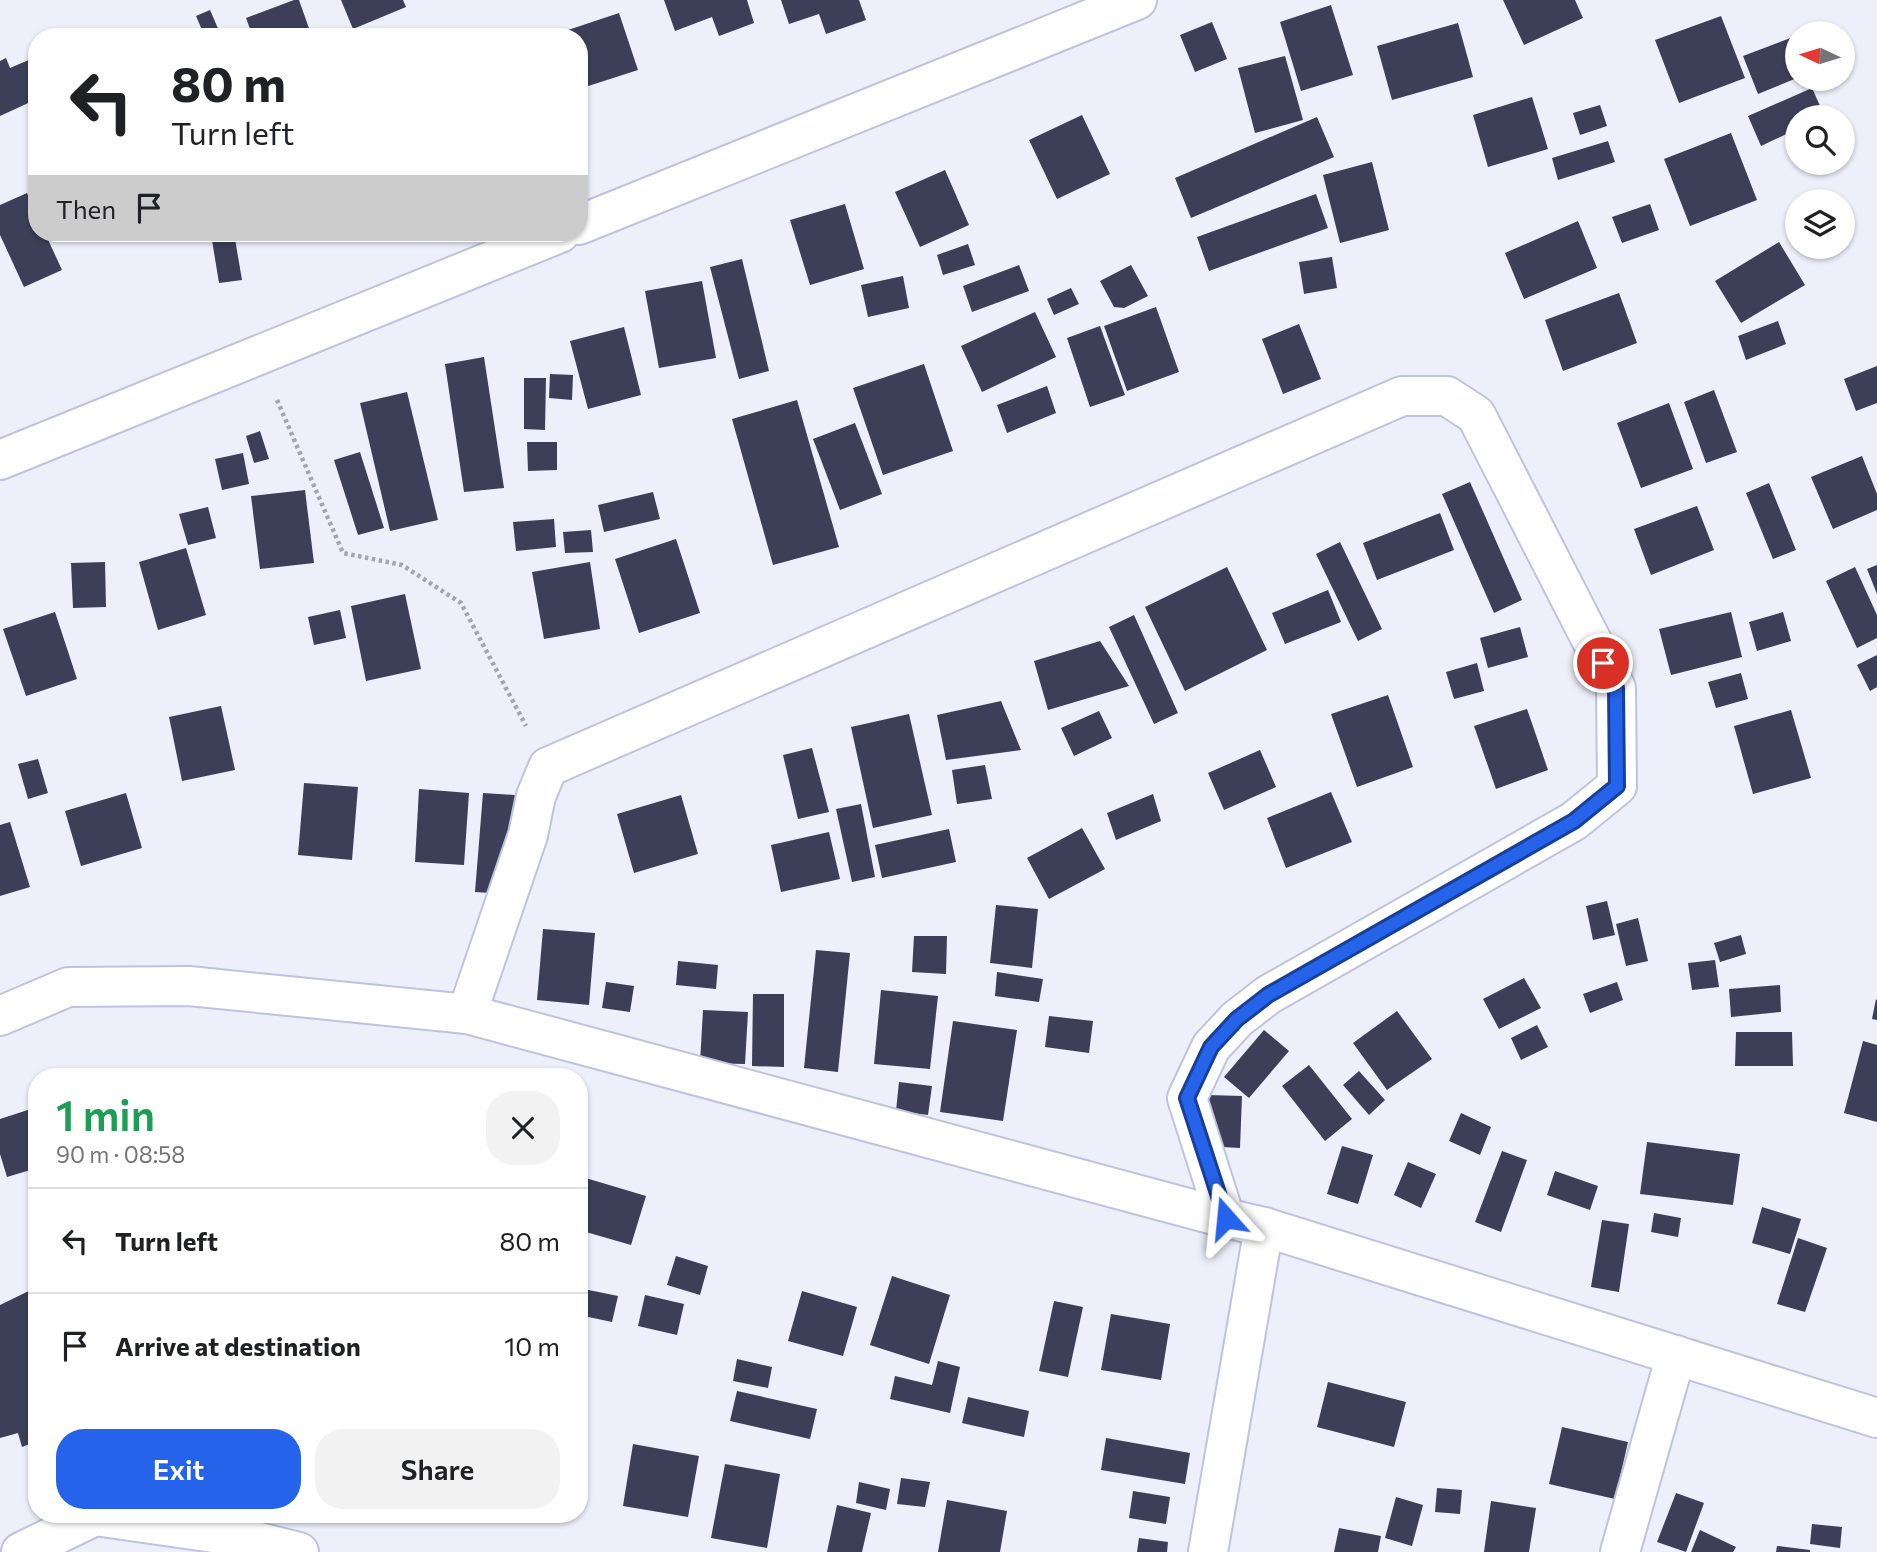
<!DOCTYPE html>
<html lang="en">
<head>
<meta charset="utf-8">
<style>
  :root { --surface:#fff; --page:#f2f2f2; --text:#202124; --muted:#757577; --line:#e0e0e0; --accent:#2563eb }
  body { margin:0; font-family:Commissioner,sans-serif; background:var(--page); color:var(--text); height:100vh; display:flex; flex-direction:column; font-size:26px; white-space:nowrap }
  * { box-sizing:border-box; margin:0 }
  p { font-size:23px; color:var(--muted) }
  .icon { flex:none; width:38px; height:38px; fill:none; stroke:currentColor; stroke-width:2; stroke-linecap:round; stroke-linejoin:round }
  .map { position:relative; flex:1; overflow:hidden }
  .side { position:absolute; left:28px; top:1068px; width:560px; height:455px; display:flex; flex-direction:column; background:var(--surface); border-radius:28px; box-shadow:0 2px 5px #0004 }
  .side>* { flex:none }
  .guide { position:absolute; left:28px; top:28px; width:560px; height:214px; border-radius:28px; box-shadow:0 2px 5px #0004; background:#fff; color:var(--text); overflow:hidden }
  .needle { width:46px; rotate:274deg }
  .buttons { position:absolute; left:1785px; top:21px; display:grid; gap:14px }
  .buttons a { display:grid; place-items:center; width:70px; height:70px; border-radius:50%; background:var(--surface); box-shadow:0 2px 5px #0004; font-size:35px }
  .pin { position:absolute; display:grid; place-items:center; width:60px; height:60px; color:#fff; margin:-30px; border:4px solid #fff; border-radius:50%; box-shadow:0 2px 7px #0007 }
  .me { position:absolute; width:77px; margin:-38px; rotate:342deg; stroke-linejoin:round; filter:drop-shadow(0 0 5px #0008) }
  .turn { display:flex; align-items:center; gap:24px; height:147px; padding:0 28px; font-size:32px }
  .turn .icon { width:91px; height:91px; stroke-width:2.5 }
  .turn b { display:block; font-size:49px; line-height:60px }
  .then { display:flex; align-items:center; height:66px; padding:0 28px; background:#0003; gap:14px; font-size:26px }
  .round { display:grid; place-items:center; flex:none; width:74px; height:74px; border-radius:28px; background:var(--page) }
  .headline { display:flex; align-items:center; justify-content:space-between; height:119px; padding:0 28px }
  h1 { font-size:42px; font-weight:600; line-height:52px; color:#1e9e55 }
  .primary-button { display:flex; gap:14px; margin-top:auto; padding:14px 28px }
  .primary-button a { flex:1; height:80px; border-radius:28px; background:var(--accent); color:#fff; font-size:28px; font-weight:600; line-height:80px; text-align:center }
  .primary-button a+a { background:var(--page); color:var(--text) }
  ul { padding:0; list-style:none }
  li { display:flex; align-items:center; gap:21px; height:105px; padding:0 28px; border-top:2px solid var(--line) }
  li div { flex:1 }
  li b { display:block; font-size:26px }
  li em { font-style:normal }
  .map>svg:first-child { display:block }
  .building { fill:#3c3f57 }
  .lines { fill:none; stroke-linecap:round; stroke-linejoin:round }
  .minor-casing { stroke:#bfc2e0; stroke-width:42 }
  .path { stroke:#a3a5b1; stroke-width:4.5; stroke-dasharray:3.5 3.5; stroke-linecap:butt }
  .minor { stroke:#fff; stroke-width:38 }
  .route-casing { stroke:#184099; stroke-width:18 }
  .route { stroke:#2563eb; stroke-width:12 }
</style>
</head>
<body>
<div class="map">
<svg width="1877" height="1552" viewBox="0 0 1877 1552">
  <rect width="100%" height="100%" fill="#edeffb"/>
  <g class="building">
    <polygon points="294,0 299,0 312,37 253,37 246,18"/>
    <polygon points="341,0 403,0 406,7 353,29"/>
    <polygon points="664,0 747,0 754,23 719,36 712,17 675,31"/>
    <polygon points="781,0 859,0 866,20 826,34 819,14 789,24"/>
    <polygon points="1503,0 1575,0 1583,18 1524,45"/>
    <polygon points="1331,5 1353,75 1301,91 1280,22"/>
    <polygon points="210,10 220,33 211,37 205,37 196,16"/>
    <polygon points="619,13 638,70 579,89 579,37 560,37 559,33"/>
    <polygon points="1721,16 1745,78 1679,103 1655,40"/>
    <polygon points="1212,22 1227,59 1195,72 1180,35"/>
    <polygon points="1458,23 1473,77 1392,100 1377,46"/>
    <polygon points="1793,37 1797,47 1797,78 1758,94 1743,56"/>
    <polygon points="1285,56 1303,120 1255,133 1238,68"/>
    <polygon points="6,58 10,68 31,59 37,71 37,99 0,116 0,61"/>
    <polygon points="1812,88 1825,117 1797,117 1797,129 1761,146 1748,116"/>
    <polygon points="1532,97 1548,149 1488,167 1473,115"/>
    <polygon points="1600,105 1607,126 1580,135 1573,113"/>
    <polygon points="1082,115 1110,174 1057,199 1029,140"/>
    <polygon points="1317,117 1334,157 1191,218 1175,178"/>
    <polygon points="1731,133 1757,200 1690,226 1664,159"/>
    <polygon points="1608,141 1615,162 1558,180 1552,158"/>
    <polygon points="1372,162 1389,230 1340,243 1323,175"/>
    <polygon points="945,170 969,225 920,247 895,192"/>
    <polygon points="27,193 37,216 37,233 45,233 62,270 24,287 0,235 0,205"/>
    <polygon points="1316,194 1328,228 1209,271 1197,237"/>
    <polygon points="845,204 864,269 810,285 790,220"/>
    <polygon points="1650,204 1659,230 1622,243 1612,217"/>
    <polygon points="1578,221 1597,268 1524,299 1505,253"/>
    <polygon points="222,233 234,233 242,280 219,283 211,234"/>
    <polygon points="1779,242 1805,285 1741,323 1715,281"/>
    <polygon points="968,244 975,265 943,275 937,255"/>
    <polygon points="1332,257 1337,288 1304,294 1299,262"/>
    <polygon points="742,259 769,371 739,379 710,267"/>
    <polygon points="1019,265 1029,291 972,312 963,286"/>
    <polygon points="1131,265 1148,296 1124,308 1114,307 1100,281"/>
    <polygon points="903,276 909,308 868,317 861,285"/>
    <polygon points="702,281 716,358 659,368 645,291"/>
    <polygon points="1071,288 1079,304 1054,315 1047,299"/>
    <polygon points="1619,293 1637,343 1563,371 1545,320"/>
    <polygon points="1156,307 1179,372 1127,391 1104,326"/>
    <polygon points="1035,312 1056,357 982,392 961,346"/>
    <polygon points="1778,321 1786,344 1746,360 1738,336"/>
    <polygon points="1299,324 1321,379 1283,394 1262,339"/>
    <polygon points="1100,326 1125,395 1090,407 1067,338"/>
    <polygon points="624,327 641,395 588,409 570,341"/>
    <polygon points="484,357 504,488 464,492 445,364"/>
    <polygon points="924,364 953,451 883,475 853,388"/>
    <polygon points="1877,366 1877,403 1856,411 1844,379"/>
    <polygon points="550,374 573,375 572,400 549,398"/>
    <polygon points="524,378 546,378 545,430 524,429"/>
    <polygon points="1047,386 1056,413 1007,433 997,405"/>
    <polygon points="1714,390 1737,452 1706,463 1684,402"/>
    <polygon points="407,392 438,520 390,531 360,403"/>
    <polygon points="797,400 839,547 773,565 732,419"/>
    <polygon points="1669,403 1693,469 1641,488 1617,423"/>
    <polygon points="855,423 882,494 840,510 813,439"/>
    <polygon points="260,431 269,459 254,463 246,436"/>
    <polygon points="527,442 557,442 557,470 528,471"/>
    <polygon points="360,452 384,528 358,535 334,460"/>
    <polygon points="243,453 249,484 222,490 215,459"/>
    <polygon points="1862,456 1877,494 1877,510 1833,529 1811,477"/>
    <polygon points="1470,482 1522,600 1494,613 1442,494"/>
    <polygon points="1769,483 1796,550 1773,559 1746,493"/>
    <polygon points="305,490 314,563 260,569 251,496"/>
    <polygon points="653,492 660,519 604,532 598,505"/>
    <polygon points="1697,506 1714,550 1651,575 1634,529"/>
    <polygon points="208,507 216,538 188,545 179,514"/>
    <polygon points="1440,513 1454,550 1377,580 1363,543"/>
    <polygon points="554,519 556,547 516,551 513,522"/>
    <polygon points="591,530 593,552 565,553 563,532"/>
    <polygon points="676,539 700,613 639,633 615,559"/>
    <polygon points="1340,542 1382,629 1358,641 1316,554"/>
    <polygon points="186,548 206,615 158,630 139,562"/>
    <polygon points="105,562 106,607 73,608 71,563"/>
    <polygon points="590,562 600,629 544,639 532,572"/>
    <polygon points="1877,565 1877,594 1867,569"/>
    <polygon points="1227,567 1267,650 1185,691 1145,607"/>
    <polygon points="1855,567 1877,615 1877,638 1857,648 1826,581"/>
    <polygon points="1328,590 1341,622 1285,644 1272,613"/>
    <polygon points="405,594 421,669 366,681 351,606"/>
    <polygon points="340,610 346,638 314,645 308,617"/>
    <polygon points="55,612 77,679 26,696 3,629"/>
    <polygon points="1731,612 1742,657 1671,675 1659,629"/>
    <polygon points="1783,612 1791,641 1757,651 1749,622"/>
    <polygon points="1134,615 1178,713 1154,724 1109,627"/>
    <polygon points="1520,627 1528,657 1488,668 1480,638"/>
    <polygon points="1100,641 1129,686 1048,710 1034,661"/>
    <polygon points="1877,655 1877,687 1870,691 1857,665"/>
    <polygon points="1477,663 1484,691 1454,699 1446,672"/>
    <polygon points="1741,673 1748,699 1716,708 1708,682"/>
    <polygon points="1388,695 1413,767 1357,787 1331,714"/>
    <polygon points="1001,701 1021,750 946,760 937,715"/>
    <polygon points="221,706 235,770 182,781 169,717"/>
    <polygon points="1527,709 1548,770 1496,789 1474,726"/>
    <polygon points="1791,710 1811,778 1753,794 1734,726"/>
    <polygon points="1099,711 1112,738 1074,756 1061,728"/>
    <polygon points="909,714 932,815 873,828 851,727"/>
    <polygon points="812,748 829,812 798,819 783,755"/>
    <polygon points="1260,750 1276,787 1224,810 1208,773"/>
    <polygon points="38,759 48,793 28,799 18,764"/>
    <polygon points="985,765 992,799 957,804 952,770"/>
    <polygon points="304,783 358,787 352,860 298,855"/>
    <polygon points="419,789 469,793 464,865 415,862"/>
    <polygon points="1331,792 1352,842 1286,868 1267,818"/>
    <polygon points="126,793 142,848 81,866 65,811"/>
    <polygon points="483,793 515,795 507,894 475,892"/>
    <polygon points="1153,794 1161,821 1116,840 1107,813"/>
    <polygon points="681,795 698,854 634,873 617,814"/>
    <polygon points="861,804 875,877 852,882 836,809"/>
    <polygon points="10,822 30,887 0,896 0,825"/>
    <polygon points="1082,828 1105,869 1049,899 1027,858"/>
    <polygon points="949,829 956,862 882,878 875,845"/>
    <polygon points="829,832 840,879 781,892 771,845"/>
    <polygon points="1607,901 1615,935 1593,940 1586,906"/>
    <polygon points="996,905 1038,909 1032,968 990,963"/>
    <polygon points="1638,918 1648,961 1626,966 1616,924"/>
    <polygon points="543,929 595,933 589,1005 537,1000"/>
    <polygon points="1741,935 1746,954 1720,962 1714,943"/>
    <polygon points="914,936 947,936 946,974 912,972"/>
    <polygon points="816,950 850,953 838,1072 804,1068"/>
    <polygon points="1715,960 1719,987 1692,990 1688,963"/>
    <polygon points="678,961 718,965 716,989 676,985"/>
    <polygon points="997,972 1043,979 1039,1002 995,996"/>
    <polygon points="1524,978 1541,1008 1499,1029 1483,999"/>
    <polygon points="606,982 634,986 630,1012 602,1008"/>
    <polygon points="1617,982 1623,1000 1590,1013 1583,994"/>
    <polygon points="1780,985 1781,1012 1731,1017 1729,989"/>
    <polygon points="881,990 938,996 930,1069 874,1064"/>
    <polygon points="753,994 784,994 784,1067 752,1066"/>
    <polygon points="1876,999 1877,1000 1877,1020 1872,1019"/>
    <polygon points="703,1010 748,1012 745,1064 700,1063"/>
    <polygon points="1397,1011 1432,1059 1387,1090 1353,1043"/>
    <polygon points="1049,1016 1093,1021 1089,1053 1045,1047"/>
    <polygon points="953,1021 1017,1030 1003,1121 940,1112"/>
    <polygon points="1537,1025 1548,1047 1521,1060 1511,1038"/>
    <polygon points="1264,1030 1289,1051 1249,1098 1224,1077"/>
    <polygon points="1736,1032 1792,1032 1793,1066 1735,1066"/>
    <polygon points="1863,1041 1877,1045 1877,1122 1844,1113"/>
    <polygon points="1309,1065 1352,1119 1325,1141 1282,1086"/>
    <polygon points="1359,1071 1385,1100 1369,1115 1343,1085"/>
    <polygon points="899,1082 932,1086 928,1115 896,1111"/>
    <polygon points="1208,1095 1242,1096 1240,1148 1205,1146"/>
    <polygon points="37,1107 37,1168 7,1177 0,1154 0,1119"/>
    <polygon points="1461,1113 1491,1127 1480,1155 1449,1141"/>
    <polygon points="1647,1142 1740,1154 1733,1205 1640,1194"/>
    <polygon points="1342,1146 1373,1155 1358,1204 1327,1194"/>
    <polygon points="1502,1151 1527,1160 1501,1232 1475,1222"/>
    <polygon points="1408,1162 1436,1174 1421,1208 1394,1195"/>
    <polygon points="1555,1171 1598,1186 1590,1210 1547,1195"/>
    <polygon points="579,1176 646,1196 631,1245 579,1230"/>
    <polygon points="1762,1207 1801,1219 1790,1254 1752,1243"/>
    <polygon points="1654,1213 1681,1218 1678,1237 1651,1232"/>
    <polygon points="1602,1220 1629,1224 1619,1292 1591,1287"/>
    <polygon points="1798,1238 1827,1248 1805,1312 1777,1304"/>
    <polygon points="676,1256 708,1266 700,1295 667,1285"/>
    <polygon points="892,1276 950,1295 929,1364 870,1345"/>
    <polygon points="37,1287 37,1441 22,1447 18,1433 0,1438 0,1305"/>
    <polygon points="579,1288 618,1296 612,1322 579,1315"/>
    <polygon points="802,1291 857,1307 843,1356 788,1341"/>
    <polygon points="645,1295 684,1304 677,1335 638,1326"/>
    <polygon points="1054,1301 1083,1307 1068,1377 1039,1371"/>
    <polygon points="1111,1314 1170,1324 1161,1380 1101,1370"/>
    <polygon points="737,1359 772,1367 768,1388 733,1381"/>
    <polygon points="938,1361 960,1367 950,1413 890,1399 895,1376 932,1385"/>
    <polygon points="1328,1382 1406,1402 1394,1447 1317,1427"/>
    <polygon points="737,1391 817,1409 810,1439 730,1421"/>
    <polygon points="968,1397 1029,1411 1024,1437 962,1423"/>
    <polygon points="1562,1427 1628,1442 1615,1499 1549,1484"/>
    <polygon points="1106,1438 1190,1453 1185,1484 1101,1470"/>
    <polygon points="579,1443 585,1444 580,1463 579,1463"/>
    <polygon points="633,1444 699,1456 688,1517 623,1506"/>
    <polygon points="725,1464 780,1474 767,1548 711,1538"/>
    <polygon points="901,1478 930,1482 925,1507 897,1504"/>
    <polygon points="859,1482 890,1489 886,1510 856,1503"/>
    <polygon points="1437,1488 1462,1490 1460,1514 1435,1512"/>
    <polygon points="1133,1491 1170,1497 1166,1524 1129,1518"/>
    <polygon points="1676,1493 1704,1503 1686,1552 1657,1542"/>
    <polygon points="1396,1497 1423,1505 1412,1546 1385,1538"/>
    <polygon points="947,1500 1007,1511 1000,1552 938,1552"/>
    <polygon points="1491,1501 1536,1508 1529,1552 1484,1552"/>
    <polygon points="837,1505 871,1513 862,1552 827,1552"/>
    <polygon points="408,1514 432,1514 431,1520 407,1519"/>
    <polygon points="1812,1524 1842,1527 1840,1548 1810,1544"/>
    <polygon points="1339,1528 1381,1536 1378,1552 1334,1552"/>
    <polygon points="1700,1530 1736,1547 1733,1552 1691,1552"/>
    <polygon points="1139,1538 1168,1542 1167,1552 1137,1552"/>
    <polygon points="1777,1546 1810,1550 1810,1552 1776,1552"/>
  </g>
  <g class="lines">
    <g class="minor-casing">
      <g id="minor">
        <polyline points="579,225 1137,0"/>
        <polyline points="0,460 560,233"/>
        <polyline points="467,1014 528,835 536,796 548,767 1402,396 1447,396 1476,415 1616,688 1617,786 1574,821 1268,995 1237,1019 1211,1047 1187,1098 1225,1218"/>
        <polyline points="0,1016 68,987 189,986 467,1014 1225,1218 1264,1227 1877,1418"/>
        <polyline points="21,1552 95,1516 235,1536 299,1552"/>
        <polyline points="1208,1552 1264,1227"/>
        <polyline points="1620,1552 1676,1355"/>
      </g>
    </g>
    <polyline class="path" points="277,400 343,553 402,565 461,603 526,726"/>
    <use href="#minor" class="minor"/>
  </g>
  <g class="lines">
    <g class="route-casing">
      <polyline id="route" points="1226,1218 1187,1098 1211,1047 1237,1019 1268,995 1574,821 1617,786 1616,688 1603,663"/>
    </g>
    <use href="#route" class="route"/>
  </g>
</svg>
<div class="buttons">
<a><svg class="needle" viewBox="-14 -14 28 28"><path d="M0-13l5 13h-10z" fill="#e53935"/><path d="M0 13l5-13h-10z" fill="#757577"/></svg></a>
<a><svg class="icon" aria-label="search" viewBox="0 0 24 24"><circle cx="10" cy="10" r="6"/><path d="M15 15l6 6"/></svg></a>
<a><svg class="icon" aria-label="layers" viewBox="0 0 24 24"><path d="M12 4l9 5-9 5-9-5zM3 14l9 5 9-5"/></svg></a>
</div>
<div class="pin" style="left:1603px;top:663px;background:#d93025"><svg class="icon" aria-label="arrive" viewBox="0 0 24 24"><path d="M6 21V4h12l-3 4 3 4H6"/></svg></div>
<svg class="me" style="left:1226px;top:1218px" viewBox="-20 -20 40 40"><path d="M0-17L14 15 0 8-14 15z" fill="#2563eb" stroke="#fff" stroke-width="4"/></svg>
<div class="guide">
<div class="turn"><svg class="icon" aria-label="left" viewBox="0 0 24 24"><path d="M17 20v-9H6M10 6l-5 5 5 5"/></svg><div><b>80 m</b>Turn left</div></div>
<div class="then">Then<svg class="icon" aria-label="arrive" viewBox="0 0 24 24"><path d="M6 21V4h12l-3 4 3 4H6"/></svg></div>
</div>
<section class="side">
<div class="headline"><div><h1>1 min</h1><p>90 m · 08:58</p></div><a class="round"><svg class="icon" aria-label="close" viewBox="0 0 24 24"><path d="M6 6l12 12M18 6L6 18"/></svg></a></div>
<ul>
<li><svg class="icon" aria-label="left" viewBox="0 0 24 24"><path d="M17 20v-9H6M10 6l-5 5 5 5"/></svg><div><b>Turn left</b></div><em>80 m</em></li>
<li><svg class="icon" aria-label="arrive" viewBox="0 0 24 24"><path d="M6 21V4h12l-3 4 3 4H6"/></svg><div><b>Arrive at destination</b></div><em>10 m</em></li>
</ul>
<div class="primary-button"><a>Exit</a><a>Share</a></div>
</section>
</div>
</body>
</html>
